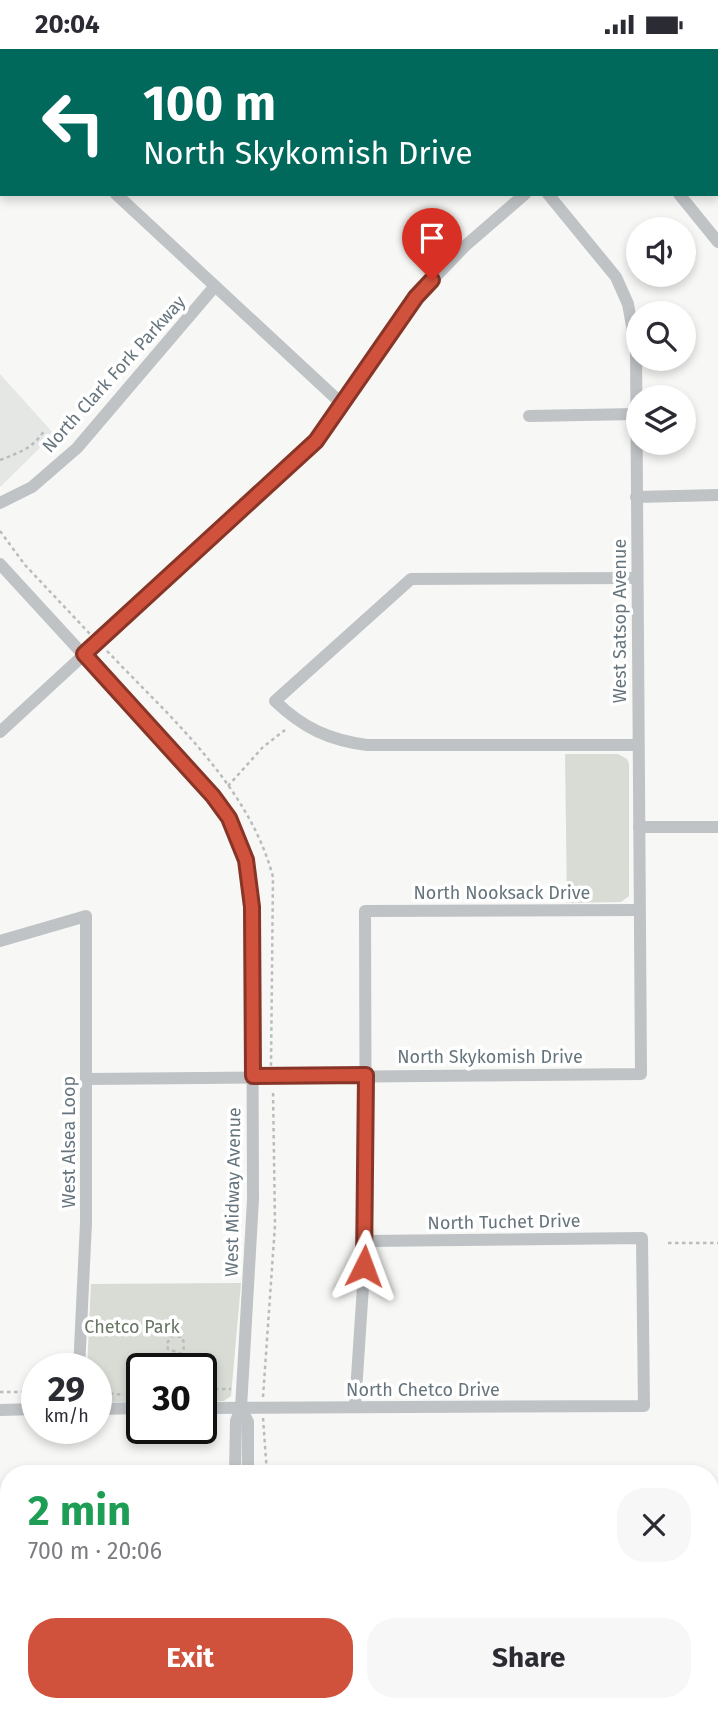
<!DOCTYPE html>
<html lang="en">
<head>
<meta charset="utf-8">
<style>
  :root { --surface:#fff; --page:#f7f7f7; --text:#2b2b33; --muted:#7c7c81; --accent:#d1523c }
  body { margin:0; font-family:"Fira Sans",sans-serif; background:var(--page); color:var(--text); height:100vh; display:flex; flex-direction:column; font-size:26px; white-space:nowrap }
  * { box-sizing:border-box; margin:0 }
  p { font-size:23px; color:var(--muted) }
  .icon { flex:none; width:38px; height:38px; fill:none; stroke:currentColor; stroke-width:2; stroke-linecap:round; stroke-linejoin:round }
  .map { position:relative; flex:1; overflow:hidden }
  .side { position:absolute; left:0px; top:1416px; width:719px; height:247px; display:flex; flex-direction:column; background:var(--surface); border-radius:28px 28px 0 0; box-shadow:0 4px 10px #0003 }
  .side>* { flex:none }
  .hud { position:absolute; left:0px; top:0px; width:719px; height:147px; box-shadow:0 4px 10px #0003; background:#00695c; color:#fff; overflow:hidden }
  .tools { position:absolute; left:626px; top:168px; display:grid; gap:14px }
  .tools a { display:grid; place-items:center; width:70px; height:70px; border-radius:50%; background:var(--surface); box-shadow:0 4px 10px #0003; font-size:35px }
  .speed { position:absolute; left:21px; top:1304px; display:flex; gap:14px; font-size:35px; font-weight:700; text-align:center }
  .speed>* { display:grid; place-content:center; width:91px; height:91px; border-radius:50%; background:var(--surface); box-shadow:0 4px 10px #0003; line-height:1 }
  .speed small { font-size:18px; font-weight:400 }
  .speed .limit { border:4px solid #111; border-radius:10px; background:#fff; color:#111 }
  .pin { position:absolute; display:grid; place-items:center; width:60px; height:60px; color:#fff; margin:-72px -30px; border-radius:50% 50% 50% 0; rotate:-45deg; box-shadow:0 0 7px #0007 }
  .pin .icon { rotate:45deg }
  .me { position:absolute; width:77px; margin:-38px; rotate:3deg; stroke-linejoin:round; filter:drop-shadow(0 0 5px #0008) }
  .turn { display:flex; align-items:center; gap:24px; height:147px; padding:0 28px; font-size:32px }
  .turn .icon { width:91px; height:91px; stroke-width:2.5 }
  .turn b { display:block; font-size:49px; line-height:60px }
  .round { display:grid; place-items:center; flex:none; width:74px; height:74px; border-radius:28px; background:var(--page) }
  .head { display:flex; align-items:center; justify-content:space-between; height:119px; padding:0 28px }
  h1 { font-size:42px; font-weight:700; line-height:52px; color:#1e9e55 }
  .action { display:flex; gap:14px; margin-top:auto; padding:14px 28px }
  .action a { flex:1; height:80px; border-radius:28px; background:var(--accent); color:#fff; font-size:28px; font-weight:700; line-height:80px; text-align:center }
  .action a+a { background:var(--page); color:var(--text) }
  .status { display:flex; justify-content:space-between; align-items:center; height:49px; padding:0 35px; background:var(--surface); direction:ltr }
  .status svg { height:19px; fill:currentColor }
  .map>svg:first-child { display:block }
  .built { fill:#e5e7e5 }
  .green { fill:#d8dcd5 }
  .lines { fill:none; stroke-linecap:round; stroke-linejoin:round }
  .path { stroke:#b9bcbe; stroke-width:2.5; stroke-dasharray:3.5 3.5; stroke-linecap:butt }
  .minor { stroke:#bfc3c6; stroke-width:12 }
  .route-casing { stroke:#883527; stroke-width:18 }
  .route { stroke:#d1523c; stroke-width:12 }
  .labels { text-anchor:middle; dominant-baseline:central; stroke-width:7; stroke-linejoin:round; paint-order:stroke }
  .street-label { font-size:18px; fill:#66757d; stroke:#fff }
  .park-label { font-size:18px; fill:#687664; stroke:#fff }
</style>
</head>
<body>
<div class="status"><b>20:04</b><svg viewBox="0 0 49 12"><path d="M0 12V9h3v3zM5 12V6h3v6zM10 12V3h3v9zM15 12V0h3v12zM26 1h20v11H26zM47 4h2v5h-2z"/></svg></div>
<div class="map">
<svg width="718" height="1661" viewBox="0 0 718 1661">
  <rect width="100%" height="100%" fill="#f7f7f5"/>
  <polygon class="built" points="0,325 54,385 0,438"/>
  <g class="green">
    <polygon points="618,705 627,710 629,715 629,847 621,853 567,854 565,705"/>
    <polygon points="241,1234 231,1347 224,1352 201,1353 201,1320 142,1320 142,1353 96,1353 96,1320 87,1320 91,1235"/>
  </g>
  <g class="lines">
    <g class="path">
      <path d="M 0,411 C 20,403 32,400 44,382"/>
      <polyline points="0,482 25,516 90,585"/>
      <path d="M 107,602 C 170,668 249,737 273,828 L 271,1017"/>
      <polyline points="228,737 263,698 285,681"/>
      <polyline points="668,1194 718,1194"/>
      <path d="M 182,1305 L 168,1300 L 167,1294 L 172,1287 L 182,1288 C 187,1299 179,1308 185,1320"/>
      <polyline points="200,1320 210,1302"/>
      <polyline points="201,1340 231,1340"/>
      <polyline points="0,1343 37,1343"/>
      <polyline points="96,1343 124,1346"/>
      <polyline points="263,1348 275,1176 273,1041"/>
      <polyline points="263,1369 267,1424"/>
    </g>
    <g class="minor">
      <polyline points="116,145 342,355"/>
      <polyline points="679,145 718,193"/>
      <polyline points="529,367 636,365"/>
      <polyline points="636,448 718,446"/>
      <polyline points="0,454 32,438 77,399 215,237"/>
      <path d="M 0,515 L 213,747 C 237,782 249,815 252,858 L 253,1150 L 241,1359"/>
      <path d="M 637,529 L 411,530 L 275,652 C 303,679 329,691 367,696 L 638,696"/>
      <polyline points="0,683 316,392 416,248 465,197 525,145"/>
      <polyline points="639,778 718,778"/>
      <polyline points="0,892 86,867 86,1174 79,1320"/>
      <polyline points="87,1030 641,1025 636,299 628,255 616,228 548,145"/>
      <polyline points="355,1358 366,1192 365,862 639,861"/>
      <polyline points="201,1359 644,1357 642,1189 366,1192"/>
      <polyline points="96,1360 142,1359"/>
      <polyline points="0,1361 37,1360"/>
      <polyline points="235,1424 236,1372 241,1359 248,1373 248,1424"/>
      <polyline points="8,1526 9,1578"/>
      <polyline points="8,1578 9,1630"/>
      <polyline points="710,1583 718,1583"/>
      <polyline points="9,1654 9,1661"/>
      <polyline points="145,1654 145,1661"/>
      <polyline points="183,1654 183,1661"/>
      <polyline points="248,1654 248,1661"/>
      <polyline points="667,1654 667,1661"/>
      <polyline points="233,1661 233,1654"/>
      <polyline points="336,1661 336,1654"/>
      <polyline points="506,1661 507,1654"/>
    </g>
  </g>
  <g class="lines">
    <g class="route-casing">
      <polyline id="route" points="364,1217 366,1026 253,1027 252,858 246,811 229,769 213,747 84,605 316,392 416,248 432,231"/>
    </g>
    <use href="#route" class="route"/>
  </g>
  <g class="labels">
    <g class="street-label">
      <text transform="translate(114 325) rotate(-48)">North Clark Fork Parkway</text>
      <text transform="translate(620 572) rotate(-90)">West Satsop Avenue</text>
      <text x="502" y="844">North Nooksack Drive</text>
      <text x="490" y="1008">North Skykomish Drive</text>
      <text transform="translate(69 1093) rotate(-90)">West Alsea Loop</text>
      <text transform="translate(233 1143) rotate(-89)">West Midway Avenue</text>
      <text transform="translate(504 1173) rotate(-1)">North Tuchet Drive</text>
      <text x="423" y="1341">North Chetco Drive</text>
    </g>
    <g class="park-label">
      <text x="132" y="1278">Chetco Park</text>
    </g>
  </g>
</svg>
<div class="tools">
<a><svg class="icon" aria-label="sound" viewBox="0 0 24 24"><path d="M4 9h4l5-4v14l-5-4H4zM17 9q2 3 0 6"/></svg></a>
<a><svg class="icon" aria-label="search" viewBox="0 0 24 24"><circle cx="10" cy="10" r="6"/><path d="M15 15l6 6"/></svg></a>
<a><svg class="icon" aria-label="layers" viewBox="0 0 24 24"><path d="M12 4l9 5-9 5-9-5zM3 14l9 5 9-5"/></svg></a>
</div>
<div class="speed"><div>29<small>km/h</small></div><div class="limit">30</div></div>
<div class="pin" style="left:432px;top:231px;background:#d93025"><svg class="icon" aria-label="arrive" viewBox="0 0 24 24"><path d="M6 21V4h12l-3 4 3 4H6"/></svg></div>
<svg class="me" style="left:364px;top:1217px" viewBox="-20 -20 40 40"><path d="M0-17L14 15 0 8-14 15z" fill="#d1523c" stroke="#fff" stroke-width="4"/></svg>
<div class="hud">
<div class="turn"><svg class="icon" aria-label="left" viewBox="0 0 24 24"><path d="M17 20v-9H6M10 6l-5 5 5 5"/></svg><div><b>100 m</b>North Skykomish Drive</div></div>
</div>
<section class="side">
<div class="head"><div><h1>2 min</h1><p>700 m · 20:06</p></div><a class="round"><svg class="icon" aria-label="close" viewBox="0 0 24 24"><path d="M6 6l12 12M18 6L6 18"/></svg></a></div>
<div class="action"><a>Exit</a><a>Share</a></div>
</section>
</div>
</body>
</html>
